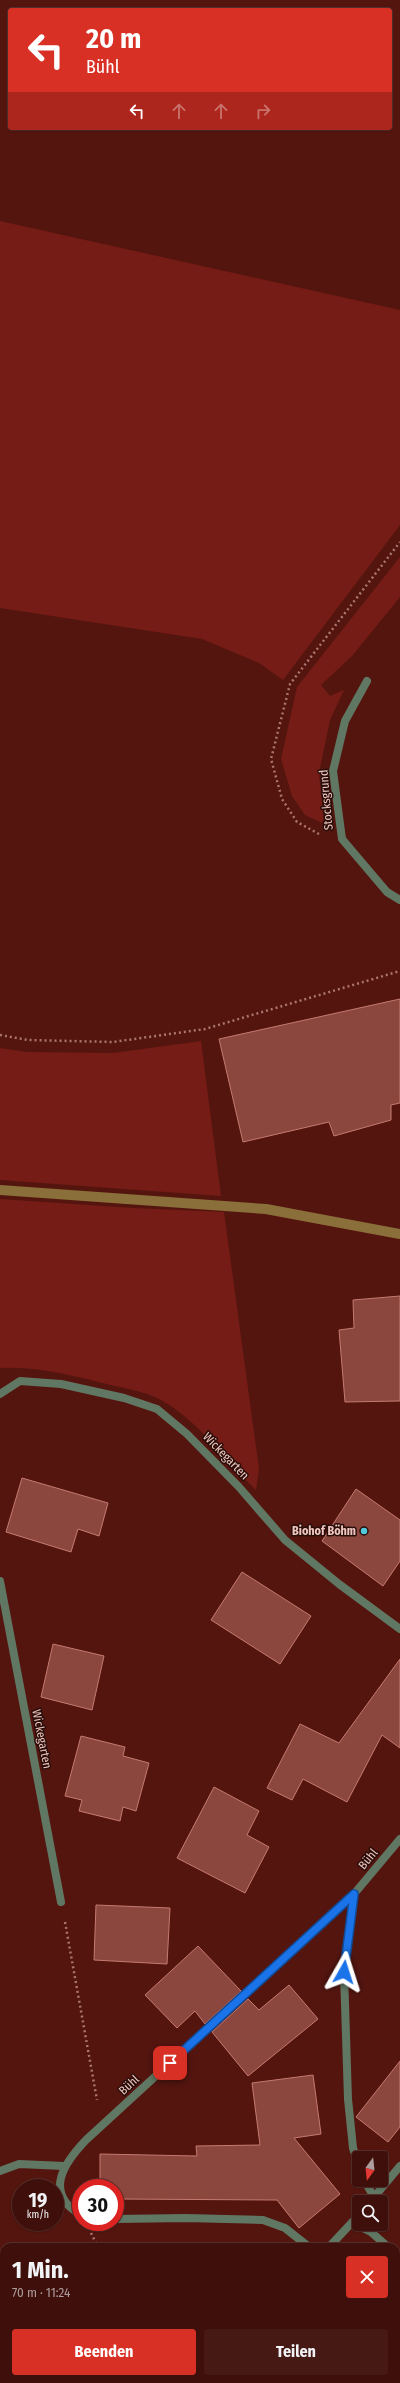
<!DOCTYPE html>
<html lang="de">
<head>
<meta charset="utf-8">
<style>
  :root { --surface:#3f100b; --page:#461914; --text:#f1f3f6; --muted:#ad9d9d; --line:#58302c; --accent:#d93025 }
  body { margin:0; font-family:"Fira Sans Condensed",sans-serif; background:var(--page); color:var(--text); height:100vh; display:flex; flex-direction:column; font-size:15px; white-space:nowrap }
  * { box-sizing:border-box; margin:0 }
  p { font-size:13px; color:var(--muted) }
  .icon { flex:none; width:22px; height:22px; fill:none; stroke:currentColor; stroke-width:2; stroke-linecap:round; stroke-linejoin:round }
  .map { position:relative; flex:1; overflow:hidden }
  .drawer { position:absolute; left:0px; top:2243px; width:400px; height:140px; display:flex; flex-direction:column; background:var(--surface); border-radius:12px 12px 0 0; box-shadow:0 1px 3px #0004,0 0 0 1px var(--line) }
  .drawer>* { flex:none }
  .banner { position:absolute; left:8px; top:8px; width:384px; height:122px; border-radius:4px; box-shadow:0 1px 3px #0004,0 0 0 1px var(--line); background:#d93025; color:#fff; overflow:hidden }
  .needle { width:26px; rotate:195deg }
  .tools { position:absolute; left:352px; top:2151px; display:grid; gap:8px }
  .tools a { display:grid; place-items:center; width:36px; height:36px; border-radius:4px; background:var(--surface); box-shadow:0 1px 3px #0004,0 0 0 1px var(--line); font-size:20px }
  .speed { position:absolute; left:12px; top:2179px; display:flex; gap:8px; font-size:20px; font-weight:700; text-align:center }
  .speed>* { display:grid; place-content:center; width:52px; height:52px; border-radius:50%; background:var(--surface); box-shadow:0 1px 3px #0004,0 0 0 1px var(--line); line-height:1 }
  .speed small { font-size:10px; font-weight:400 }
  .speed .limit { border:6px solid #d22; background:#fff; color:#111 }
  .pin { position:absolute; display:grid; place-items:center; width:34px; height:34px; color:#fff; margin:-17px; border-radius:8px; box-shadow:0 2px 6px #0006 }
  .me { position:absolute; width:44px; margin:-22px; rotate:6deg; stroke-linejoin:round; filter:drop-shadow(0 0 3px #0008) }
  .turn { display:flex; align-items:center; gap:14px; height:84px; padding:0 12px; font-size:18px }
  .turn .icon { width:52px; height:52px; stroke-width:2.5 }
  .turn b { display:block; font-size:28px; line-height:34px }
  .lanes { display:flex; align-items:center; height:38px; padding:0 12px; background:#0003; justify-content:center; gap:20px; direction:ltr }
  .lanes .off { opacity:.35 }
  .round { display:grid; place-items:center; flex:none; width:42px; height:42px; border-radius:4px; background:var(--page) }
  .head { display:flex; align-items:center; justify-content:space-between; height:68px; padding:0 12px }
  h1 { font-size:24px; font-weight:700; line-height:30px }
  .button { display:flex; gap:8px; margin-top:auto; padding:8px 12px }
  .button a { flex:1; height:46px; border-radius:4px; background:var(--accent); color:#fff; font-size:16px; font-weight:700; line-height:46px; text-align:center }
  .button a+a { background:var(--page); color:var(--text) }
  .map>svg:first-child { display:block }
  .green { fill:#741c15 }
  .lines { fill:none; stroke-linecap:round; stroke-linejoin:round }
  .stream { stroke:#8b6f3a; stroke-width:10 }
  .building { fill:#8b473e; stroke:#c57a70 }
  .path { stroke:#a97670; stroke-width:2.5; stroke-dasharray:2 3; stroke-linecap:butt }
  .minor { stroke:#607863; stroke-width:8 }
  .tertiary { stroke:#607863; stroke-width:8 }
  .route-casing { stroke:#114b97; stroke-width:10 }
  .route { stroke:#1a73e8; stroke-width:7 }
  .poi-dot { fill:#53cadc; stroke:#280d09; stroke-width:1.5 }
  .labels { text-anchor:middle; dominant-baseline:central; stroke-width:3; stroke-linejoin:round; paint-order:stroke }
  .street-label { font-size:12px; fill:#efc6c0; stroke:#280d09 }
  .poi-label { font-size:12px; font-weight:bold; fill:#efc6c0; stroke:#280d09; text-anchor:end }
</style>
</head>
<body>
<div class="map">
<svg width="400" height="2383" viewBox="0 0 400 2383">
  <rect width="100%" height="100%" fill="#54150f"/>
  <g class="green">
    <polygon points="0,221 400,310 400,525 283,680 259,663 202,639 0,608"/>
    <polygon points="400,557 400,597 352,656 321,685 330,696 344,690 330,720 319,773 324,824 305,815 292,796 281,759 297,687"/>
    <polygon points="201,1041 221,1196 0,1180 0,1048 27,1052 113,1053"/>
    <path d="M 0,1199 L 133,1208 L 224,1212 L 259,1469 L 256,1490 C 226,1461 199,1422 163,1401 C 147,1392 129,1389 111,1385 C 74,1376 38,1366 0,1368 Z"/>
  </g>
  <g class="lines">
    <polyline class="stream" points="0,1190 266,1209 400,1234"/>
  </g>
  <g class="building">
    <polygon points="400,999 400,1103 391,1105 391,1120 334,1136 329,1122 243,1142 219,1039"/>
    <polygon points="400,1296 400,1401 345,1402 339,1330 354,1328 353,1300"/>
    <polygon points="22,1478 108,1503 99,1536 78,1529 71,1552 6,1532"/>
    <polygon points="356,1489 400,1520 400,1561 383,1586 322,1541"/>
    <polygon points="242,1572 311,1616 280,1664 211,1620"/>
    <polygon points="53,1644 104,1656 92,1710 41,1697"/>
    <polygon points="400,1659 400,1748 382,1735 347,1802 303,1779 292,1800 267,1788 300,1724 339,1743"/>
    <polygon points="81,1736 125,1747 123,1756 149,1763 136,1811 123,1807 120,1821 79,1811 82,1800 65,1796"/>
    <polygon points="214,1787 259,1811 247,1835 269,1847 245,1893 177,1858"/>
    <polygon points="96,1905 170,1908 167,1964 94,1960"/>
    <polygon points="198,1946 241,1991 205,2024 195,2011 177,2028 145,1995"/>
    <polygon points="289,1985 318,2019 248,2076 212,2032 248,1999 259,2010"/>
    <polygon points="400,2061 400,2127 388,2142 356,2117"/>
    <polygon points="313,2075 321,2134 294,2138 340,2194 299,2228 277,2200 115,2199 115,2188 100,2188 100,2154 197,2156 196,2146 260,2145 252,2083"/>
  </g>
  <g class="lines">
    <g class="path">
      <polyline points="319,834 297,822 282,799 271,759 290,684 400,542"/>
      <polyline points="0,1035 28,1040 113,1042 205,1029 400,971"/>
      <polyline points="65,1922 97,2100"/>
      <polyline points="91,2233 98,2247"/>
    </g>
    <g class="minor">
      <polyline points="367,681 345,721 333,771 342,839 387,892 400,900"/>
      <polyline points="0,1394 20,1381 61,1384 124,1398 157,1409 187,1434 239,1487 285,1540 339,1584 400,1629"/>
      <polyline points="0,1581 61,1902"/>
      <polyline points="354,1894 344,1972 348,2099 353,2148 359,2167"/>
      <polyline points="0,2171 19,2164 64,2166"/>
      <polyline points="364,2180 374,2197"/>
      <path d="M 81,2215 C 43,2193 64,2163 86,2140 L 354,1894 L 400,1839"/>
      <polyline points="115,2219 186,2218 263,2220 285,2228 309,2247"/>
      <polyline points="352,2223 371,2232 388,2247"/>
      <polyline points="396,2254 400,2258"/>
      <polyline points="0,2351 4,2351"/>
    </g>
    <g class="tertiary">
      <polyline points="370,2202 400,2166"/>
      <polyline points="329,2247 359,2215"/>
      <polyline points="164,2383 169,2379"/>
    </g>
  </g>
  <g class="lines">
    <g class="route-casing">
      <polyline id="route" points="170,2063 354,1894 344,1972"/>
    </g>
    <use href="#route" class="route"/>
  </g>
  <circle class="poi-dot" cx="364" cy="1531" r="4"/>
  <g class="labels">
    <g class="street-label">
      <text transform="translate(326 800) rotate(-95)">Stocksgrund</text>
      <text transform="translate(226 1456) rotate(46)">Wickegarten</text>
      <text transform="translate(42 1739) rotate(79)">Wickegarten</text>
      <text transform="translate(368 1859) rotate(-51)">Bühl</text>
      <text transform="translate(129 2085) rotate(-43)">Bühl</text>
    </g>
    <g class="poi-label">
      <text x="356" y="1531">Biohof Böhm</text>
    </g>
  </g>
</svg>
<div class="tools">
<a><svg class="needle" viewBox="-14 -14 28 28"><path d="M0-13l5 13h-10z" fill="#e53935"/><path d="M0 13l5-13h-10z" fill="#ad9d9d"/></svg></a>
<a><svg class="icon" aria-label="search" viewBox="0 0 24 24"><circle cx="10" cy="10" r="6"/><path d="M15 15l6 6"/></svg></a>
</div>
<div class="speed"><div>19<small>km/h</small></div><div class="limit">30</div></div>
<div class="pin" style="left:170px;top:2063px;background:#d93025"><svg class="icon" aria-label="arrive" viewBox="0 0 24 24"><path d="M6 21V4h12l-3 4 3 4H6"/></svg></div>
<svg class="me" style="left:344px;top:1972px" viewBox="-20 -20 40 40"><path d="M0-17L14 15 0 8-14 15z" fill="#1a73e8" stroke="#fff" stroke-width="4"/></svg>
<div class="banner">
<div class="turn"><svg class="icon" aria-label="left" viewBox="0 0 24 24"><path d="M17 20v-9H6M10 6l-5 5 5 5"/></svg><div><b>20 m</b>Bühl</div></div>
<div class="lanes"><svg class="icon" aria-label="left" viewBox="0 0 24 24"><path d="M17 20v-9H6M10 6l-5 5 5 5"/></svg><svg class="icon off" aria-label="ahead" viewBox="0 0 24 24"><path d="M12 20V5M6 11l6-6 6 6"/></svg><svg class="icon off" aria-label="ahead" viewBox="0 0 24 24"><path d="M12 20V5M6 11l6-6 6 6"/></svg><svg class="icon off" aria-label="right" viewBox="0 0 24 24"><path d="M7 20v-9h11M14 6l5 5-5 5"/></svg></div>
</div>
<section class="drawer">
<div class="head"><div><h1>1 Min.</h1><p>70 m · 11:24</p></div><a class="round" style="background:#d93025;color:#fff"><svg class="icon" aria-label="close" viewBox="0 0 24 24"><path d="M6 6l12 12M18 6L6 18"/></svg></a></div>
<div class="button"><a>Beenden</a><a>Teilen</a></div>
</section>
</div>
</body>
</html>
